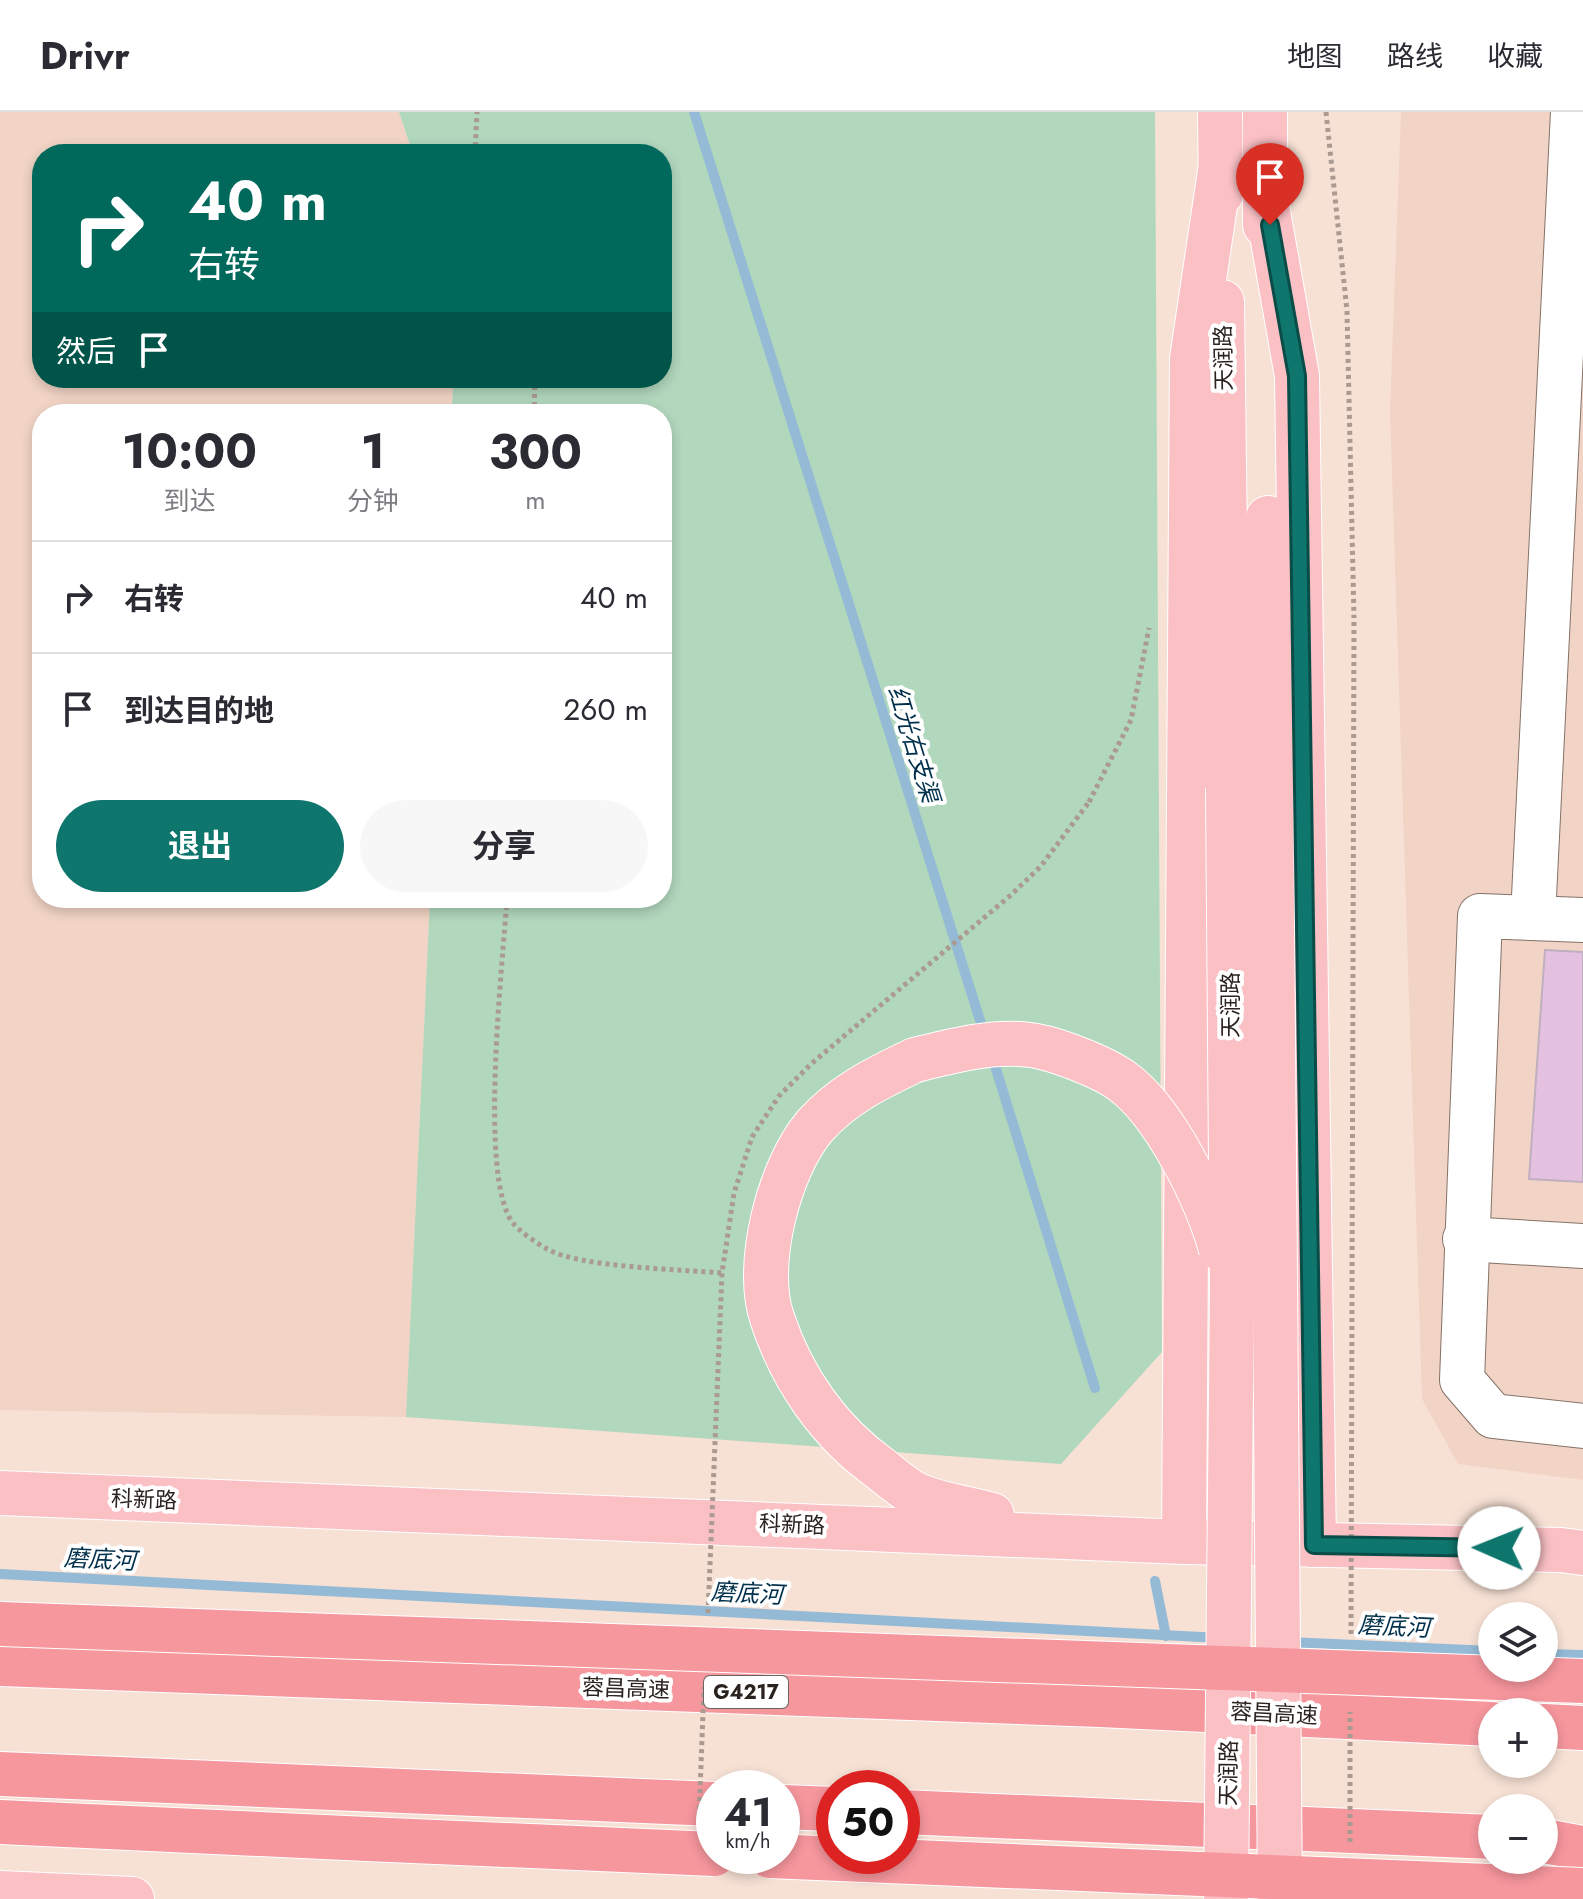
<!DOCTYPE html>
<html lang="zh">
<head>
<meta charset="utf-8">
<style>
  :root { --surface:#fff; --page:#f7f7f7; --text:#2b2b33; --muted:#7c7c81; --line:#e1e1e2; --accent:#0f766e }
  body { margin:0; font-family:Jost,"Noto Sans SC",sans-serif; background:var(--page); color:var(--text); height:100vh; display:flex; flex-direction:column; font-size:30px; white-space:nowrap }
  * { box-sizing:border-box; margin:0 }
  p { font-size:26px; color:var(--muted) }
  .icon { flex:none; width:44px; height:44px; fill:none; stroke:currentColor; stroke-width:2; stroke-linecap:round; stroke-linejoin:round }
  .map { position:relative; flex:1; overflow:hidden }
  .details { position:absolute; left:32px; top:292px; width:640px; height:504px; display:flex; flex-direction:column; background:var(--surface); border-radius:32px; box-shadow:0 4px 12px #0003 }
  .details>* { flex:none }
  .hud { position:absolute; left:32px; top:32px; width:640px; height:244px; border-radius:32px; box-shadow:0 4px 12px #0003; background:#00695c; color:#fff; overflow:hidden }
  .fabs { position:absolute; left:1478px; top:1490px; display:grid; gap:16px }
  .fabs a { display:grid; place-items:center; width:80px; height:80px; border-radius:50%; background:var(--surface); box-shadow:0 4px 12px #0003; font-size:40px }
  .speed { position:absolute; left:696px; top:1658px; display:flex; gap:16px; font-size:40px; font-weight:700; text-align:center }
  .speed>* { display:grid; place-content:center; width:104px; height:104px; border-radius:50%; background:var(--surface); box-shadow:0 4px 12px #0003; line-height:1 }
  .speed small { font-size:20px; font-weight:400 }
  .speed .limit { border:12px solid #d22; background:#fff; color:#111 }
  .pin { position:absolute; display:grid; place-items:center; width:68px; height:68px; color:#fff; margin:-82px -34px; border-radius:50% 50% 50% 0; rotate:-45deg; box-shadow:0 0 8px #0007 }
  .pin .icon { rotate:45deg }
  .me { position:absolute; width:88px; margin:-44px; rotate:271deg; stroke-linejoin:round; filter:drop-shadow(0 0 6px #0008) }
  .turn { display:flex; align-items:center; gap:28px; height:168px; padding:0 24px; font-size:36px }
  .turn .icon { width:104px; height:104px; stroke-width:2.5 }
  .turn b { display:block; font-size:56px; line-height:68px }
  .then { display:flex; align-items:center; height:76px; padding:0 24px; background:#0003; gap:16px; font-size:30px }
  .eta { display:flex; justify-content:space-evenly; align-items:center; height:136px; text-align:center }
  .eta b { font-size:48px; font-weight:700; line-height:56px }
  .primary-button { display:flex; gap:16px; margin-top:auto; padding:16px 24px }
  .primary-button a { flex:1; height:92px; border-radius:48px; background:var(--accent); color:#fff; font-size:32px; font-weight:700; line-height:92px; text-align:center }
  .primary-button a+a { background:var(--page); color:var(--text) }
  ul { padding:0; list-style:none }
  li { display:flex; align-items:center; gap:24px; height:112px; padding:0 24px; border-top:2px solid var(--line) }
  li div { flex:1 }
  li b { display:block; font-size:30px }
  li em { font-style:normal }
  header { display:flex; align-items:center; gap:48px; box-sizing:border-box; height:112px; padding:0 40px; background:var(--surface); border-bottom:2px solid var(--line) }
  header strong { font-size:38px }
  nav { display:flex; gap:44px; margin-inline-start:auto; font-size:28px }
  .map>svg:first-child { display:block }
  .built { fill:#f1d4c5 }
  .green { fill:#b1d7bd }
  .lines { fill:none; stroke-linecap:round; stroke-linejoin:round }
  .stream { stroke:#94bad6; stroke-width:10 }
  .building { fill:#e4c1e1; stroke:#c0afbf; stroke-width:2 }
  .minor-casing { stroke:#857268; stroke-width:46 }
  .major-casing { stroke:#fff; stroke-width:46 }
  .highway-casing { stroke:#fff; stroke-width:46 }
  .path { stroke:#ab9a91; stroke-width:5; stroke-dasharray:4 4; stroke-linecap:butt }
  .minor { stroke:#fff; stroke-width:44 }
  .major { stroke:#fac0c4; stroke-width:44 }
  .highway { stroke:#f6969d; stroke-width:44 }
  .major-bridge-casing { stroke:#fff; stroke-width:46; stroke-linecap:butt }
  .highway-bridge-casing { stroke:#fff; stroke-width:46; stroke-linecap:butt }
  .path-bridge { stroke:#ab9a91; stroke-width:5; stroke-dasharray:4 4; stroke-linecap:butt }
  .major-bridge { stroke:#fac0c4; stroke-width:44 }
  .highway-bridge { stroke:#f6969d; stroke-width:44 }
  .route-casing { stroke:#0a4d48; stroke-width:20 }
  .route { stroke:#0f766e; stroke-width:14 }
  .labels { text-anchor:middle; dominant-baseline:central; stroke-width:8; stroke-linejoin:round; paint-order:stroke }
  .shield { fill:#fff; stroke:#6b6562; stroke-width:2 }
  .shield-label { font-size:20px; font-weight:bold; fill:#2b231f }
  .street-label { font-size:22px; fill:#2b231f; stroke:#fff }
  .water-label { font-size:24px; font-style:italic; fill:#00304b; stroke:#fff }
</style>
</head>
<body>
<header>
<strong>Drivr</strong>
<nav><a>地图</a><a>路线</a><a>收藏</a></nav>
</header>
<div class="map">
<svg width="1583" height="1787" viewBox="0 0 1583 1787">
  <rect width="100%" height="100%" fill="#f7e1d5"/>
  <g class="built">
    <polygon points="0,0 399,0 413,42 42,42 42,266 453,266 452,302 42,302 42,786 430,786 406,1305 0,1298"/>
    <polygon points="1401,0 1583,0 1583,1368 1458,1352 1422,1287 1390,299"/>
  </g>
  <polygon class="green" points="399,0 1155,0 1162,1240 1061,1352 406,1305 430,786 662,786 662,302 452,302 453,266 662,266 662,42 413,42"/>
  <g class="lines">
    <g class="stream">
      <polyline points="694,0 984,921"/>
      <polyline points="992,944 1095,1276"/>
      <polyline points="0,1462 1220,1526"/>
      <polyline points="1155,1469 1166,1524"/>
      <polyline points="1288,1530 1492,1539"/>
      <polyline points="1544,1542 1583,1543"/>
    </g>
  </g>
  <polygon class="building" points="1545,838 1583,840 1583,1070 1529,1067"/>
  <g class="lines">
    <g class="minor-casing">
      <g id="minor">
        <polyline points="1533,805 1573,0"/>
        <polyline points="1583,808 1480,804 1462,1268 1493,1304 1583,1314"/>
        <polyline points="1465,1127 1583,1134"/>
      </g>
    </g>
    <g class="major-casing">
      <g id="major">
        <polyline points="1220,0 1221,82"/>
        <polyline points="1265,0 1265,113"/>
        <polyline points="1265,83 1297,264 1314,1433"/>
        <polyline points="1222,190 1228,676"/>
        <polyline points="1268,406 1271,676"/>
        <path d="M 915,948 C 877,966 842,983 814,1015 C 779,1057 754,1153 772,1206 C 792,1267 829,1320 881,1357 C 891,1365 903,1376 915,1382 C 938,1393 968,1396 992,1403"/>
        <polyline points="0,1381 1184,1430 1561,1438 1583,1441"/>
        <polyline points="1184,1430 1192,247 1221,53"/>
        <polyline points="0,1781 132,1787"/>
      </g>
    </g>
    <g class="highway-casing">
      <g id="highway">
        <polyline points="0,1552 1100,1593 1492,1612"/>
        <polyline points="1544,1614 1583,1616"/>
        <polyline points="0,1662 714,1692"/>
        <polyline points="782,1695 834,1697"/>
        <polyline points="902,1700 1492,1725"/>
        <polyline points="0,1710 367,1727"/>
        <polyline points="1544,1729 1583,1736"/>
      </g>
    </g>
    <g class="path">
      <polyline points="1326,0 1347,199 1354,506"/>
      <polyline points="475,42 477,0"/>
      <polyline points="534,302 535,266"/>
      <polyline points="1089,690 1131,608 1149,516"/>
      <path d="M 507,786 C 503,850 478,1067 513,1111 C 520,1120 537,1131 547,1137 C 581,1156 680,1157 722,1161"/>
    </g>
    <use href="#minor" class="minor"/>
    <use href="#major" class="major"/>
    <use href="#highway" class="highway"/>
    <g class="major-bridge-casing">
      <g id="major-bridge">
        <polyline points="1271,676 1280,1787"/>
        <path d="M 915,948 C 952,939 991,928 1030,933 C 1054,936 1103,955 1122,969 C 1165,1000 1207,1087 1221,1137"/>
        <polyline points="1226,1787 1232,1178 1228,676"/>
      </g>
    </g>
    <g class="highway-bridge-casing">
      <g id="highway-bridge">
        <polyline points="0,1512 1583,1569"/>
        <polyline points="367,1727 714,1742"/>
        <polyline points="770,1744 1583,1778"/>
      </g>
    </g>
    <g class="path-bridge">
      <polyline points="708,1501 722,1161 734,1081 752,1025 779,984 811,952 1011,783 1041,754 1089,690"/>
      <polyline points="1351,1522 1354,506"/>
      <polyline points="699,1705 704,1575"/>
      <polyline points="1350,1730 1350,1600"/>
    </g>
    <use href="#major-bridge" class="major-bridge"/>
    <use href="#highway-bridge" class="highway-bridge"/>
  </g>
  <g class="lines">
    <g class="route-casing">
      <polyline id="route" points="1270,113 1297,264 1314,1433 1499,1436"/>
    </g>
    <use href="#route" class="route"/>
  </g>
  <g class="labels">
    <rect class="shield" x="704" y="1564" width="84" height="32" rx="6"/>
    <g class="shield-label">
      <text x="746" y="1580">G4217</text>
    </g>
    <g class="street-label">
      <text transform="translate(1223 246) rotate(-91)">天润路</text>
      <text transform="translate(1230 893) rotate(-90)">天润路</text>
      <text transform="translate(144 1387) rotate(2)">科新路</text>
      <text transform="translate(792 1412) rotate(2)">科新路</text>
      <text transform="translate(626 1576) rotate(2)">蓉昌高速</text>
      <text transform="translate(1274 1601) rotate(3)">蓉昌高速</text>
      <text transform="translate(1228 1661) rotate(-89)">天润路</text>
    </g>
    <g class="water-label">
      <text transform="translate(914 632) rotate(73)">红光右支渠</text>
      <text transform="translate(100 1447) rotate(3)">磨底河</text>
      <text transform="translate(747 1481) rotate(3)">磨底河</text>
      <text transform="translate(1394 1514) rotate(3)">磨底河</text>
    </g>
  </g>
</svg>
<div class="fabs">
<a><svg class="icon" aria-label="layers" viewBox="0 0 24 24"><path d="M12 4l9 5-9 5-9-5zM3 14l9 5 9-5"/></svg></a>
<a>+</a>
<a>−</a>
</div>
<div class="speed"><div>41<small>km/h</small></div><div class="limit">50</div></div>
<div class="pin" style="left:1270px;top:113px;background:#d93025"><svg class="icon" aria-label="arrive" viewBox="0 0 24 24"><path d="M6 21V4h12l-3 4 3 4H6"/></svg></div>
<svg class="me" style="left:1499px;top:1436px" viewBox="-20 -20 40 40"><circle r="19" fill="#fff"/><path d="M0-13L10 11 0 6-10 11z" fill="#0f766e"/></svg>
<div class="hud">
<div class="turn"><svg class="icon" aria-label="right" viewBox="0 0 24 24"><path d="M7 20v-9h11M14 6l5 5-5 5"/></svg><div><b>40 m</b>右转</div></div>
<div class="then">然后<svg class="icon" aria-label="arrive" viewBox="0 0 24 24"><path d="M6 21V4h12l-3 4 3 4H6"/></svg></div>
</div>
<section class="details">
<div class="eta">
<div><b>10:00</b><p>到达</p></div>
<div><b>1</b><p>分钟</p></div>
<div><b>300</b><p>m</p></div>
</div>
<ul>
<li><svg class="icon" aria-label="right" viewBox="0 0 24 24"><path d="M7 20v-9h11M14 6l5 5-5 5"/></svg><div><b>右转</b></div><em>40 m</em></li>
<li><svg class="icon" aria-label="arrive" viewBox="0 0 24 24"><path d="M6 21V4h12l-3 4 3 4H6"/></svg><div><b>到达目的地</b></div><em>260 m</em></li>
</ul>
<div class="primary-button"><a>退出</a><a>分享</a></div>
</section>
</div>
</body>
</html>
